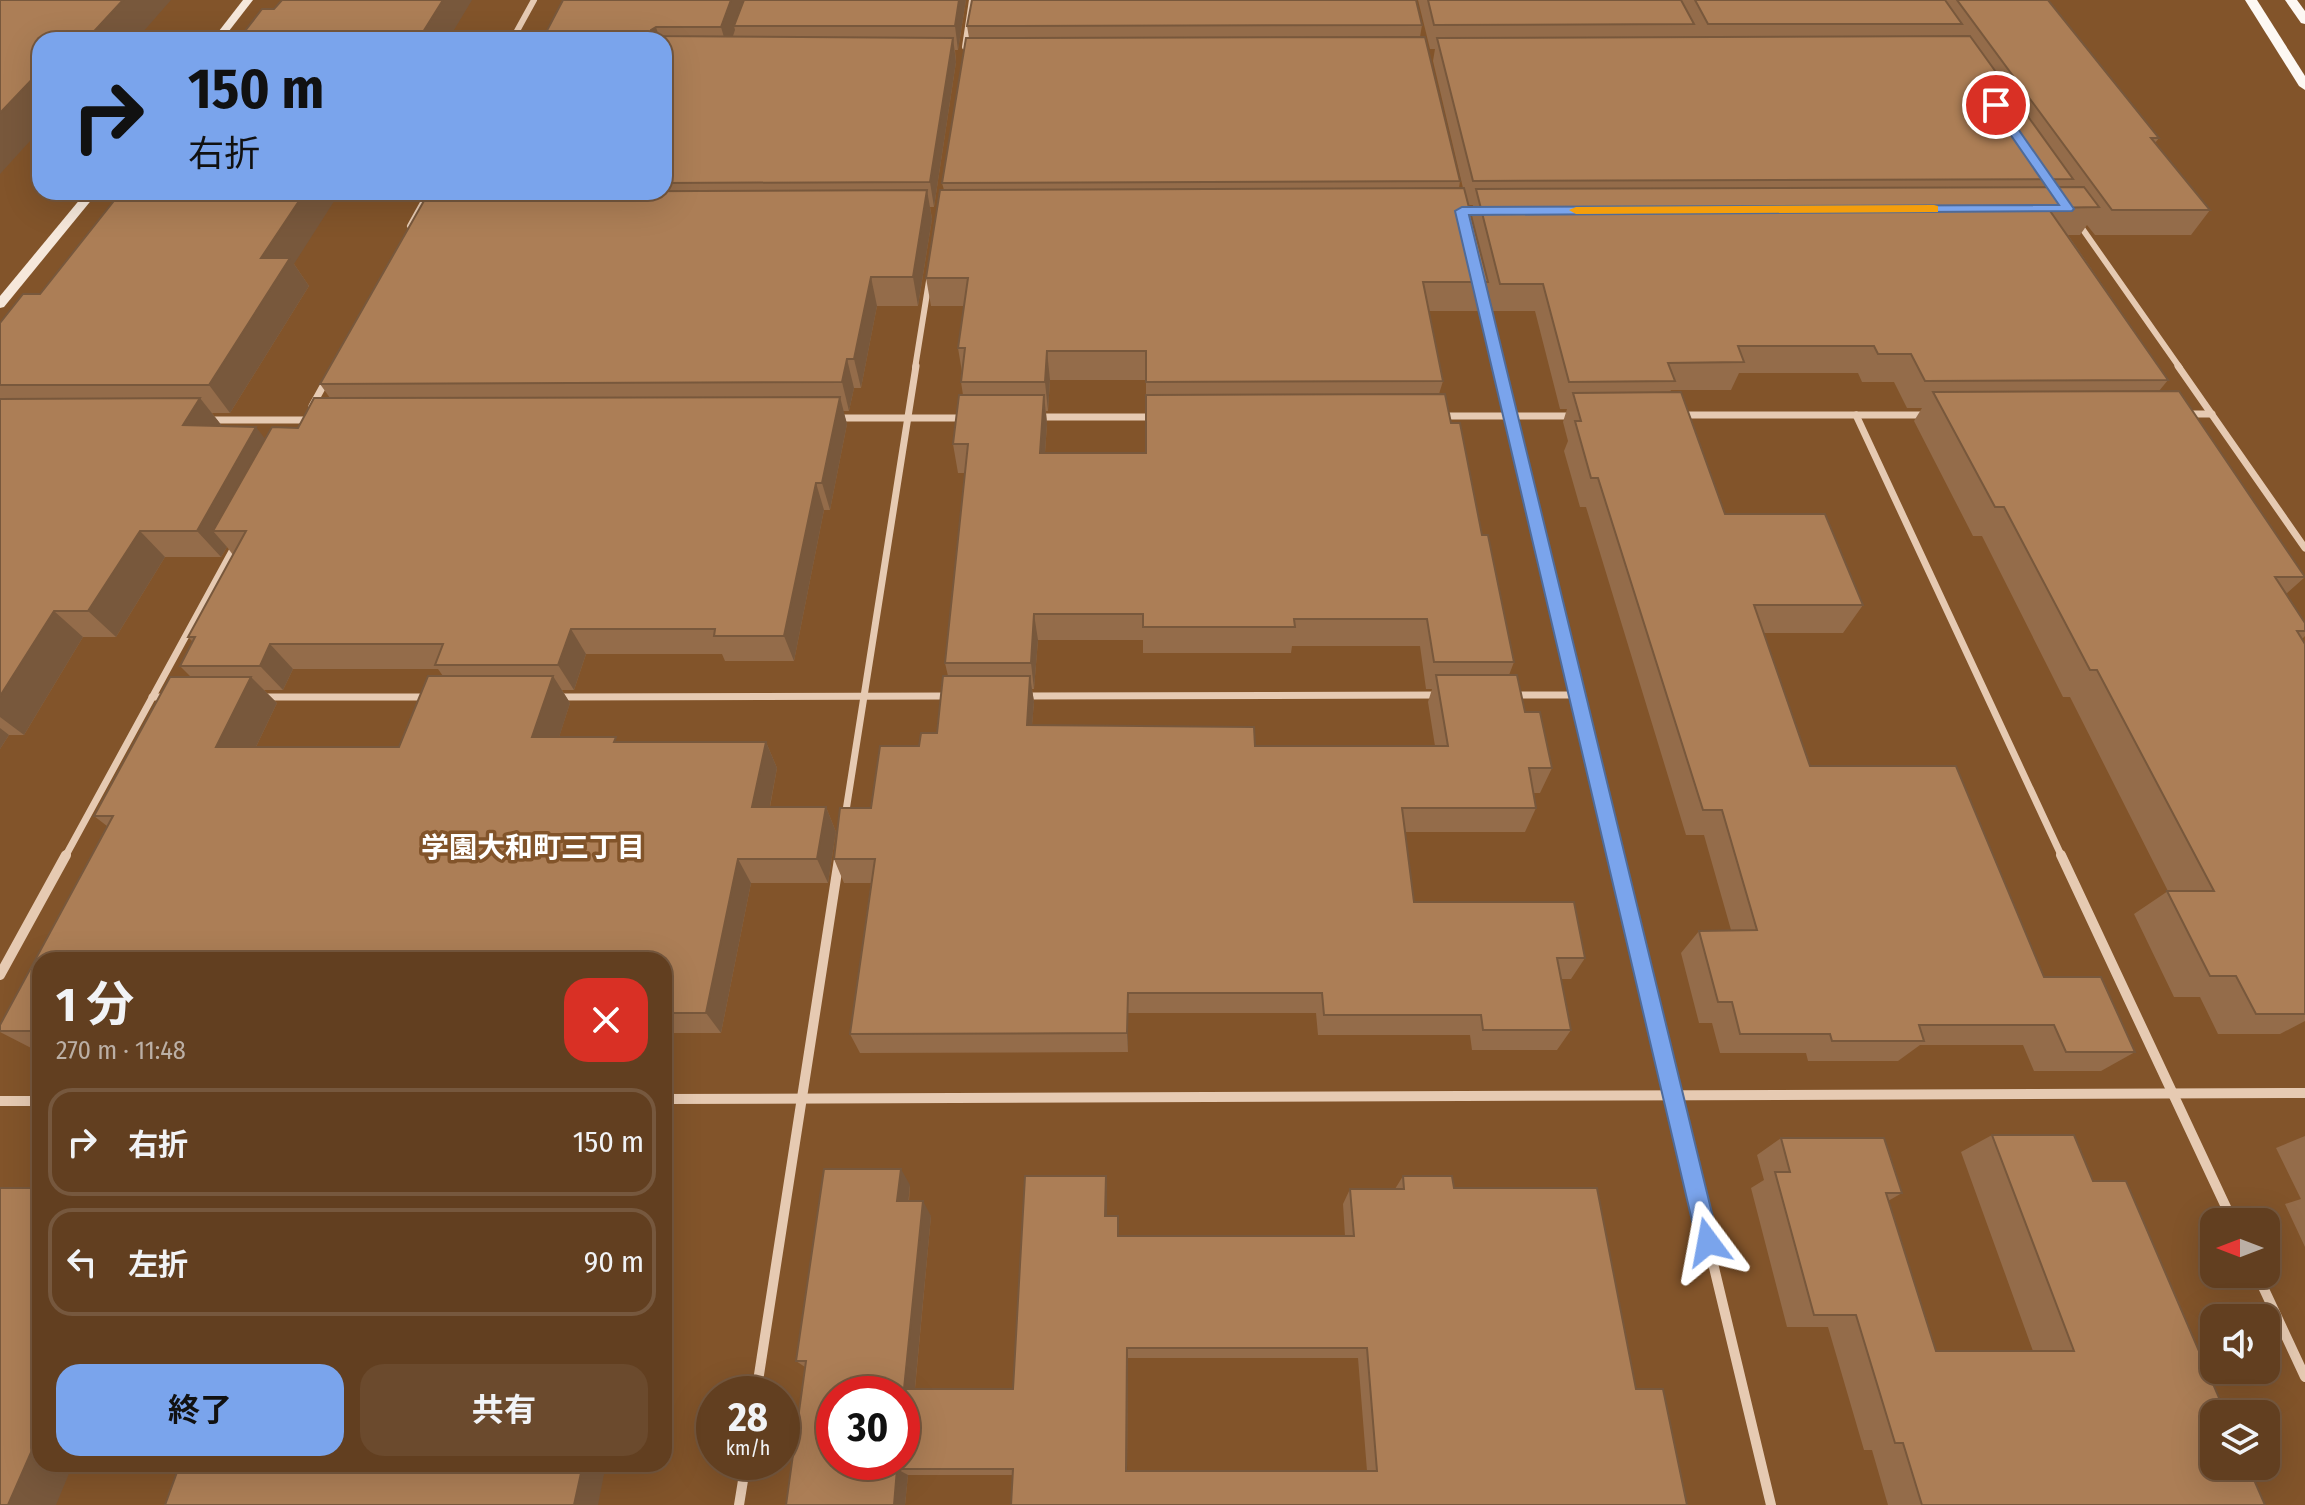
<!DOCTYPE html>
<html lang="ja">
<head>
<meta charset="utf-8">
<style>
  :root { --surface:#623f20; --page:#6b4a2d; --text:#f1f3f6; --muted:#bbafa5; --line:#76583e; --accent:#7aa4ec }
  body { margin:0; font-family:"Fira Sans Condensed","Noto Sans JP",sans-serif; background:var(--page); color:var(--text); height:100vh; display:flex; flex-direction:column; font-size:30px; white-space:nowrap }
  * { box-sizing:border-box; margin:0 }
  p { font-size:26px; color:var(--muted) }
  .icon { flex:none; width:44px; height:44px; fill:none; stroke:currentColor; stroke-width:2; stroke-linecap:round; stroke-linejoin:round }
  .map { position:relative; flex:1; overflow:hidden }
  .sheet { position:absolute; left:32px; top:952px; width:640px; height:520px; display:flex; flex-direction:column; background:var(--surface); border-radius:24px; box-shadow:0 8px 32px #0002,0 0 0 2px var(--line) }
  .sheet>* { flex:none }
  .guide { position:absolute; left:32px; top:32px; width:640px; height:168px; border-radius:24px; box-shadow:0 8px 32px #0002,0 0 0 2px var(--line); background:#7aa4ec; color:#111; overflow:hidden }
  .needle { width:52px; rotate:270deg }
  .buttons { position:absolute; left:2200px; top:1208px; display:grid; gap:16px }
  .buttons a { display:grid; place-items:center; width:80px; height:80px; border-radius:16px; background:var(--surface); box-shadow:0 8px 32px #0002,0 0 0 2px var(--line); font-size:40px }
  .speed { position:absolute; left:696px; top:1376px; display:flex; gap:16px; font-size:40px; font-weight:700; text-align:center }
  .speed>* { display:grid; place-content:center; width:104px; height:104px; border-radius:50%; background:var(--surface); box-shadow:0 8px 32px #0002,0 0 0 2px var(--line); line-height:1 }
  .speed small { font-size:20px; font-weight:400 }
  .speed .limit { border:12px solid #d22; background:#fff; color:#111 }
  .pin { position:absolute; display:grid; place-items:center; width:68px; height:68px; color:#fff; margin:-34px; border:4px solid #fff; border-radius:50%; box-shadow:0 2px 8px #0007 }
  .me { position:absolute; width:88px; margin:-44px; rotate:347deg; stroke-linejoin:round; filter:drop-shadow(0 0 6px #0008) }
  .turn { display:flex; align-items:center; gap:28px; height:168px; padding:0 24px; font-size:36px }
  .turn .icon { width:104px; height:104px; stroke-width:2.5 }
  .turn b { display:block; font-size:56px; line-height:68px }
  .round { display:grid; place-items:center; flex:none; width:84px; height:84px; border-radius:24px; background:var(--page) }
  .overview { display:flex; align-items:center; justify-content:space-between; height:136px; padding:0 24px }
  h1 { font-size:48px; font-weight:700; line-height:60px }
  .cta { display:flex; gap:16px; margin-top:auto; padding:16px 24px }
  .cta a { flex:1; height:92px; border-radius:24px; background:var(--accent); color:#111; font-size:32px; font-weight:700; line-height:92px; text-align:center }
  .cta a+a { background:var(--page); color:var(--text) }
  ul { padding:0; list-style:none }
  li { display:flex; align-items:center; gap:24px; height:108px; margin:0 16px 12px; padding:0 8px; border:4px solid var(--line); border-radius:24px }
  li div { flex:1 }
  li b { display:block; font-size:30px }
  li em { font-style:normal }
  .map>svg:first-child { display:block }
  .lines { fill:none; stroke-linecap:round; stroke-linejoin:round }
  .street-far2 { stroke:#e6cab2; stroke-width:6 }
  .street-far1 { stroke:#e6cab2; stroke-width:7 }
  .street { stroke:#e6cab2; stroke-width:10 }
  .secondary { fill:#f6e8db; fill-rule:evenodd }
  .primary { fill:#fdf8f3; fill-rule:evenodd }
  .wall { fill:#946c4a; fill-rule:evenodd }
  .shaded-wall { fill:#78583c }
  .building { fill:#ac7e56; stroke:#78583c; stroke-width:2; fill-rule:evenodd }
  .route { fill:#7aa4ec; stroke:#4f6b99; stroke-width:2 }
  .slow { fill:#f59e0b }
  .labels { text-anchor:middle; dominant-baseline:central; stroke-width:7; stroke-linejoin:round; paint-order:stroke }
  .neighbourhood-label { font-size:28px; font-weight:bold; fill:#fff; stroke:#82542a }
</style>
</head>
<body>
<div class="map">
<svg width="2305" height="1505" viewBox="0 0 2305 1505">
  <rect width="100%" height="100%" fill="#82542a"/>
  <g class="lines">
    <g class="street-far2">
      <polyline points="512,40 534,0"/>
      <polyline points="965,47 972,0"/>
      <polyline points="2079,224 2180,368"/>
      <polyline points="410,226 429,192"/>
      <polyline points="1481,293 1499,368"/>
      <polyline points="915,368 929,281"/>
    </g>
    <g class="street-far1">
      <polyline points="1499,366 1616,857"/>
      <polyline points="2178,366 2305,548"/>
      <polyline points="312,406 327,379"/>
      <polyline points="2184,414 2212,414"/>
      <polyline points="1680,415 1927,415"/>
      <polyline points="1856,415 2062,857"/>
      <polyline points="1440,416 1575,416"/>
      <polyline points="1036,417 1155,417"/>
      <polyline points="836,418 967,418"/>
      <polyline points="208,420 311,420"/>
      <polyline points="1510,695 1578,695"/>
      <polyline points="1022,696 1441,695"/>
      <polyline points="152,697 169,697"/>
      <polyline points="262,697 429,697"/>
      <polyline points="558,697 949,696"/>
      <polyline points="845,817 916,366"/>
      <polyline points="65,857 236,544"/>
    </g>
    <g class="street">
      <polyline points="1615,855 1771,1505"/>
      <polyline points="2061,855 2233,1222"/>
      <polyline points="0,975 66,855"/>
      <polyline points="664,1099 2305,1093"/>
      <polyline points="0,1101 40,1101"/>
      <polyline points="2257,1274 2305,1377"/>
      <polyline points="756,1394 839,859"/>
      <polyline points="739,1505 746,1462"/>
    </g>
    <g class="secondary">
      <polygon points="243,0 253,0 222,40 212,40"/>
      <polygon points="86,192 98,192 4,307 0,308 0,296"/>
    </g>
    <g class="primary">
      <polygon points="2245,0 2257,0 2305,76 2305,90 2299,86"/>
      <polygon points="2285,0 2297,0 2305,11 2305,24 2301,23"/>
    </g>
  </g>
  <g class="wall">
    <path d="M 563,0 L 966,0 L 958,50 L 955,50 L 956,62 L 934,207 L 930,207 L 932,219 L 918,306 L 877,306 L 861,388 L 854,388 L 849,411 L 843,411 L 847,424 L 830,510 L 824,510 L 794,661 L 725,661 L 722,654 L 586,654 L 574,690 L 562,690 L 570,703 L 559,737 L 619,742 L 766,742 L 777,768 L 770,807 L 826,807 L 836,832 L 828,883 L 751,883 L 721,1033 L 664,1033 L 664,960 L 40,960 L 40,1051 L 37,1051 L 0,1032 L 0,1025 L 107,826 L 94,816 L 191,677 L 180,666 L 193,642 L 188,637 L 233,555 L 227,547 L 221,557 L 165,557 L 116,637 L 83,637 L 24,735 L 9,735 L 0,749 L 0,323 L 40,294 L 294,264 L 309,286 L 230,413 L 212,413 L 222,426 L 265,439 L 298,428 L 330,398 L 320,384 L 664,192 L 664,40 ZM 293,669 L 438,669 L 443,676 L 399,747 L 256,747 L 277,703 L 264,690 L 283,690 Z"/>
    <path d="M 1418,0 L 2048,0 L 2159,138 L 2155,143 L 2210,210 L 2191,235 L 2095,235 L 2087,225 L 2080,235 L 2068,235 L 2168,380 L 2159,391 L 2305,577 L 2286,594 L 2305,623 L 2305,636 L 2302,639 L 2305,644 L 2305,1021 L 2280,1034 L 2218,1034 L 2200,997 L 2174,997 L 2134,914 L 2168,891 L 2070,697 L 2063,697 L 1982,536 L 1973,536 L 1914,421 L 1922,408 L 1907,408 L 1894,382 L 1862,382 L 1858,373 L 1739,373 L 1731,390 L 1671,390 L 1670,392 L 1725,514 L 1863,605 L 1843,633 L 1763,633 L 1810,766 L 2044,977 L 2135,1052 L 2101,1071 L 2034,1071 L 2023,1045 L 1920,1045 L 1898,1061 L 1808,1061 L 1806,1053 L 1720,1053 L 1712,1023 L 1699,1023 L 1681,953 L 1699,931 L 1731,930 L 1704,835 L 1686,835 L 1586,507 L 1580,507 L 1564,451 L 1568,441 L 1563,422 L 1567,409 L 1560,409 L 1535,311 L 1493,311 L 1487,286 L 1480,311 L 1429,311 L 1443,381 L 1439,394 L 1451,423 L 1482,535 L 1514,662 L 1509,675 L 1525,712 L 1552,768 L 1540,793 L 1534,793 L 1536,808 L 1525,832 L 1405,832 L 1414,902 L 1585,958 L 1571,979 L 1561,979 L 1571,1030 L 1557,1050 L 1472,1050 L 1470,1035 L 1318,1035 L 1316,1013 L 1128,1013 L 1128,1052 L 860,1053 L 850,1034 L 871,883 L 844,883 L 834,859 L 871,808 L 919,746 L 937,733 L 948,676 L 945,663 L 965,473 L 958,473 L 953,444 L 963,395 L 961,382 L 962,372 L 958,348 L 964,306 L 931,306 L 926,278 L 944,190 L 942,183 L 969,38 L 967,26 L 1422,25 L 1420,37 L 1460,181 L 1459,188 L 1463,188 L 1433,61 L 1435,49 L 1430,49 ZM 1468,205 L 1473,205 L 1471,215 ZM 1050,380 L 1146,380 L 1146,453 L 1045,453 L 1047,424 L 1046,411 L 1048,411 ZM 1038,640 L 1143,640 L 1143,653 L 1291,653 L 1292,646 L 1420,646 L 1426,689 L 1432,689 L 1428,702 L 1435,746 L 1255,746 L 1032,725 L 1034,702 L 1032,689 L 1034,689 Z"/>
    <polygon points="1992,1135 2093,1181 2265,1505 1888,1505 1872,1450 1864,1450 1828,1327 1787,1327 1751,1188 1764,1180 1757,1155 1781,1138 1902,1193 1888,1201 1936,1351 2033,1351 1961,1152"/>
    <polygon points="2305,1136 2305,1247 2285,1204 2301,1199 2276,1148"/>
    <path d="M 1106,1176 L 1107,1192 L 1107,1216 L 1118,1216 L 1119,1236 L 1345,1236 L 1343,1204 L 1350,1189 L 1395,1189 L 1403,1176 L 1454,1188 L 1636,1389 L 1687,1505 L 1012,1475 L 908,1475 L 905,1505 L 805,1367 L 796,1361 L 910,1185 L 909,1201 L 931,1216 L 915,1389 L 1013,1389 ZM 1128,1358 L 1358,1358 L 1367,1471 L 1127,1471 Z"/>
  </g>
  <g class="shaded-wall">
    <polygon points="123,0 171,0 136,40 86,40"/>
    <polygon points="443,0 472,0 448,40 418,40"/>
    <polygon points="731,0 746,0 734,26 735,30 728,51 721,27"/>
    <polygon points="959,0 966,0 958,50 955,26"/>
    <polygon points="656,27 660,40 651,36 651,30"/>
    <polygon points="953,38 956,62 934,207 930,182"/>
    <polygon points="40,71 40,130 0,174 0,113"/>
    <polygon points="927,190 932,219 918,306 913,277"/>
    <polygon points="305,192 340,192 294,264 309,286 230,413 209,385 261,258"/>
    <polygon points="871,277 877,306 861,388 854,359"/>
    <polygon points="1047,351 1050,380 1048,411 1045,382"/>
    <polygon points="847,359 854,388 849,411 842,382"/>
    <polygon points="1044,395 1047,424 1043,482 1040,453"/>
    <polygon points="840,397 847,424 830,510 822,483"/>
    <polygon points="200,398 222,426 183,425"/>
    <polygon points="256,427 277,454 213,531 227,547 221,557 197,531"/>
    <polygon points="816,483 824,510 794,661 784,636"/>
    <polygon points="140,531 165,557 116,637 88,611"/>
    <polygon points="54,611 83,637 24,735 0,717 0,696"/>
    <polygon points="1034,614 1038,640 1034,689 1031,663"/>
    <polygon points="571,629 586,654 574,690 558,665"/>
    <polygon points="270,644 293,669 283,690 260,666"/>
    <polygon points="553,676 570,703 551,763 532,737"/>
    <polygon points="1030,676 1034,702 1030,751 1027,725"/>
    <polygon points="251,677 277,703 244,772 216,747"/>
    <polygon points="0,728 9,735 0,749"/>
    <polygon points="766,742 777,768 765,832 752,807"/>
    <polygon points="826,807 836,832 828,883 817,859"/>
    <polygon points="738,859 751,883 721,1033 706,1013"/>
    <polygon points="1128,993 1128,1052 1127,1033"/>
    <polygon points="901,1169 910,1185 907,1216 897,1201"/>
    <polygon points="1106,1176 1107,1192 1107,1231 1105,1216"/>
    <polygon points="923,1201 931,1216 914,1398 904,1389"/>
    <polygon points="664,1211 669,1215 664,1241"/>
    <polygon points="1127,1348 1128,1358 1127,1476 1126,1471"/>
    <polygon points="40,1432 40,1464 73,1464 56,1505 8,1505"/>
    <polygon points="583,1464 606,1464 598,1505 574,1505"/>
    <polygon points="897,1469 908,1475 905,1505 894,1505"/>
  </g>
  <g class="building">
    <polygon points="0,0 123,0 86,40 40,40 40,71 0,113"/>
    <polygon points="282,0 443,0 418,40 238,40 262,9 274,9"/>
    <polygon points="563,0 731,0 721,27 656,27 651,30 651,36 953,38 930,182 664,183 664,40 542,40"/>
    <polygon points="744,0 959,0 955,26 734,26"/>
    <polygon points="972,0 1416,0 1422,25 967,26"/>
    <polygon points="1428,0 1681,0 1694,24 1434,25"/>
    <polygon points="1695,0 1945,0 1962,24 1708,24"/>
    <polygon points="1957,0 2048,0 2159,138 2151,138 2210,210 2112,210"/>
    <polygon points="1970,36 2073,179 1473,181 1437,38"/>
    <polygon points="1425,37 1460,181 942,183 966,38"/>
    <polygon points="2084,187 2099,207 2048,208 2168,380 1925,381 1911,354 1878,354 1874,346 1738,346 1744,362 1668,363 1675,381 1569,382 1543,284 1500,284 1476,189"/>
    <polygon points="1464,188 1488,282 1423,282 1443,381 1146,382 1146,351 1047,351 1045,382 961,382 965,348 958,348 968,278 926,278 940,190"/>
    <polygon points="927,190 913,277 871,277 854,359 847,359 842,382 320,384 429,192"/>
    <polygon points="121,192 305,192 261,258 290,258 209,385 0,385 0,323 23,294 40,294"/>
    <polygon points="2179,391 2305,577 2275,577 2305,623 2305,631 2297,631 2305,644 2305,1014 2256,1014 2236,976 2210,976 2167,891 2214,891 2097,670 2090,670 2004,507 1995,507 1933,392"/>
    <polygon points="1681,392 1725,514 1825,514 1863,605 1754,605 1810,766 1956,766 2044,977 2101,977 2135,1052 2066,1052 2054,1025 1919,1025 1924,1041 1832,1041 1830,1034 1740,1034 1732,1002 1718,1002 1699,931 1757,930 1722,810 1703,810 1598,478 1591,478 1575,421 1581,421 1573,393"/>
    <polygon points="1445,394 1451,423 1460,423 1482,535 1488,535 1514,662 1434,662 1427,619 1294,619 1295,627 1143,627 1143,614 1034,614 1031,663 945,663 968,444 953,444 959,395 1044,395 1040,453 1146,453 1146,395"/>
    <polygon points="840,397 822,483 816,483 784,636 714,636 715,629 571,629 558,665 435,665 443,644 270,644 260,666 180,666 195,637 188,637 246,531 213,531 272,427 298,428 314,398"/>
    <polygon points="200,398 183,425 256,427 197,531 140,531 88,611 54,611 0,696 0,399"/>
    <polygon points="1436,675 1517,675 1525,712 1540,712 1552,768 1529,768 1536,808 1402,808 1414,902 1574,902 1585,958 1557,958 1571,1030 1483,1030 1481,1015 1324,1015 1322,993 1128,993 1127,1033 850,1034 875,859 834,859 840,808 871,808 880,746 919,746 921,733 937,733 943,676 1030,676 1027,725 1254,727 1255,746 1448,746"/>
    <polygon points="428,676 553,676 532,737 616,737 614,742 766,742 752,807 826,807 817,859 738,859 706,1013 664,1013 664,960 40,960 40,1031 0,1031 0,1025 113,816 94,816 170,677 251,677 216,747 399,747"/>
    <polygon points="1992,1135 2074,1135 2093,1181 2126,1181 2226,1414 2214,1414 2214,1466 2248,1466 2265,1505 1922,1505 1903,1443 1895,1443 1856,1315 1814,1315 1775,1172 1790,1172 1781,1138 1884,1138 1902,1193 1886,1193 1936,1351 2074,1351"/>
    <path d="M 824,1169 L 901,1169 L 897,1201 L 923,1201 L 904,1389 L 1013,1389 L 1025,1176 L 1106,1176 L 1105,1216 L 1118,1216 L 1118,1236 L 1354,1236 L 1350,1189 L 1404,1189 L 1403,1176 L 1452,1176 L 1454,1188 L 1597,1188 L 1636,1389 L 1663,1389 L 1687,1505 L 1011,1505 L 1013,1469 L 897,1469 L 894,1505 L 786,1505 L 806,1361 L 796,1361 ZM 1127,1348 L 1367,1348 L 1377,1471 L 1126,1471 ZM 834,1394 L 902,1394 L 902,1462 L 834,1462 Z"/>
    <polygon points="0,1188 40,1188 40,1432 8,1505 0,1505"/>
    <polygon points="180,1464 583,1464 574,1505 165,1505"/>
  </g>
  <polygon class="route" points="1992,103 2000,103 2074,209 2072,211 1469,215 1719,1242 1716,1250 1708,1253 1700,1250 1697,1242 1455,211 1462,207 2059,205 1990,105"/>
  <polygon class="slow" points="1934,205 1938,206 1938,212 1576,214 1569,210 1576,207"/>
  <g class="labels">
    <g class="neighbourhood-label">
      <text x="533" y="847">学園大和町三丁目</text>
    </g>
  </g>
</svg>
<div class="buttons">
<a><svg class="needle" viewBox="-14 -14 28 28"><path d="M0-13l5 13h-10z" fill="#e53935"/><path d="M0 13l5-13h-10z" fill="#bbafa5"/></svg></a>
<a><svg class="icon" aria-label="sound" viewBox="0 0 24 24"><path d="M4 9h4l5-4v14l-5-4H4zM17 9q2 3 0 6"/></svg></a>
<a><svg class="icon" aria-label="layers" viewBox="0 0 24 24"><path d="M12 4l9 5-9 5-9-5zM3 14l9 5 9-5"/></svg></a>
</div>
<div class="speed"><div>28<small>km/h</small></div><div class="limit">30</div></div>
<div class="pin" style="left:1996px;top:105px;background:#d93025"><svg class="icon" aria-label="arrive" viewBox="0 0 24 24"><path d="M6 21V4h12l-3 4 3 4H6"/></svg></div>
<svg class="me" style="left:1708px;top:1242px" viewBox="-20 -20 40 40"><path d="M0-17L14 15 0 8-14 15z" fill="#7aa4ec" stroke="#fff" stroke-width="4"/></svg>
<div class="guide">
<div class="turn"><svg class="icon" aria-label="right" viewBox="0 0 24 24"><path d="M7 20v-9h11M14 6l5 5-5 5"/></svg><div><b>150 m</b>右折</div></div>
</div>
<section class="sheet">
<div class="overview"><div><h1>1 分</h1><p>270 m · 11:48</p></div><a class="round" style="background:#d93025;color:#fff"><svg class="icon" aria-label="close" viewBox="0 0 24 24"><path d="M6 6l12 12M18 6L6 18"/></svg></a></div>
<ul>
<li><svg class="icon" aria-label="right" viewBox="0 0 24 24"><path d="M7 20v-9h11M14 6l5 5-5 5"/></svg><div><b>右折</b></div><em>150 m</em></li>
<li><svg class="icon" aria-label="left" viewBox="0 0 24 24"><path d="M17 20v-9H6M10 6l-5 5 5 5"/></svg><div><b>左折</b></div><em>90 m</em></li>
</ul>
<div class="cta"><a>終了</a><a>共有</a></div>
</section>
</div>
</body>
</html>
